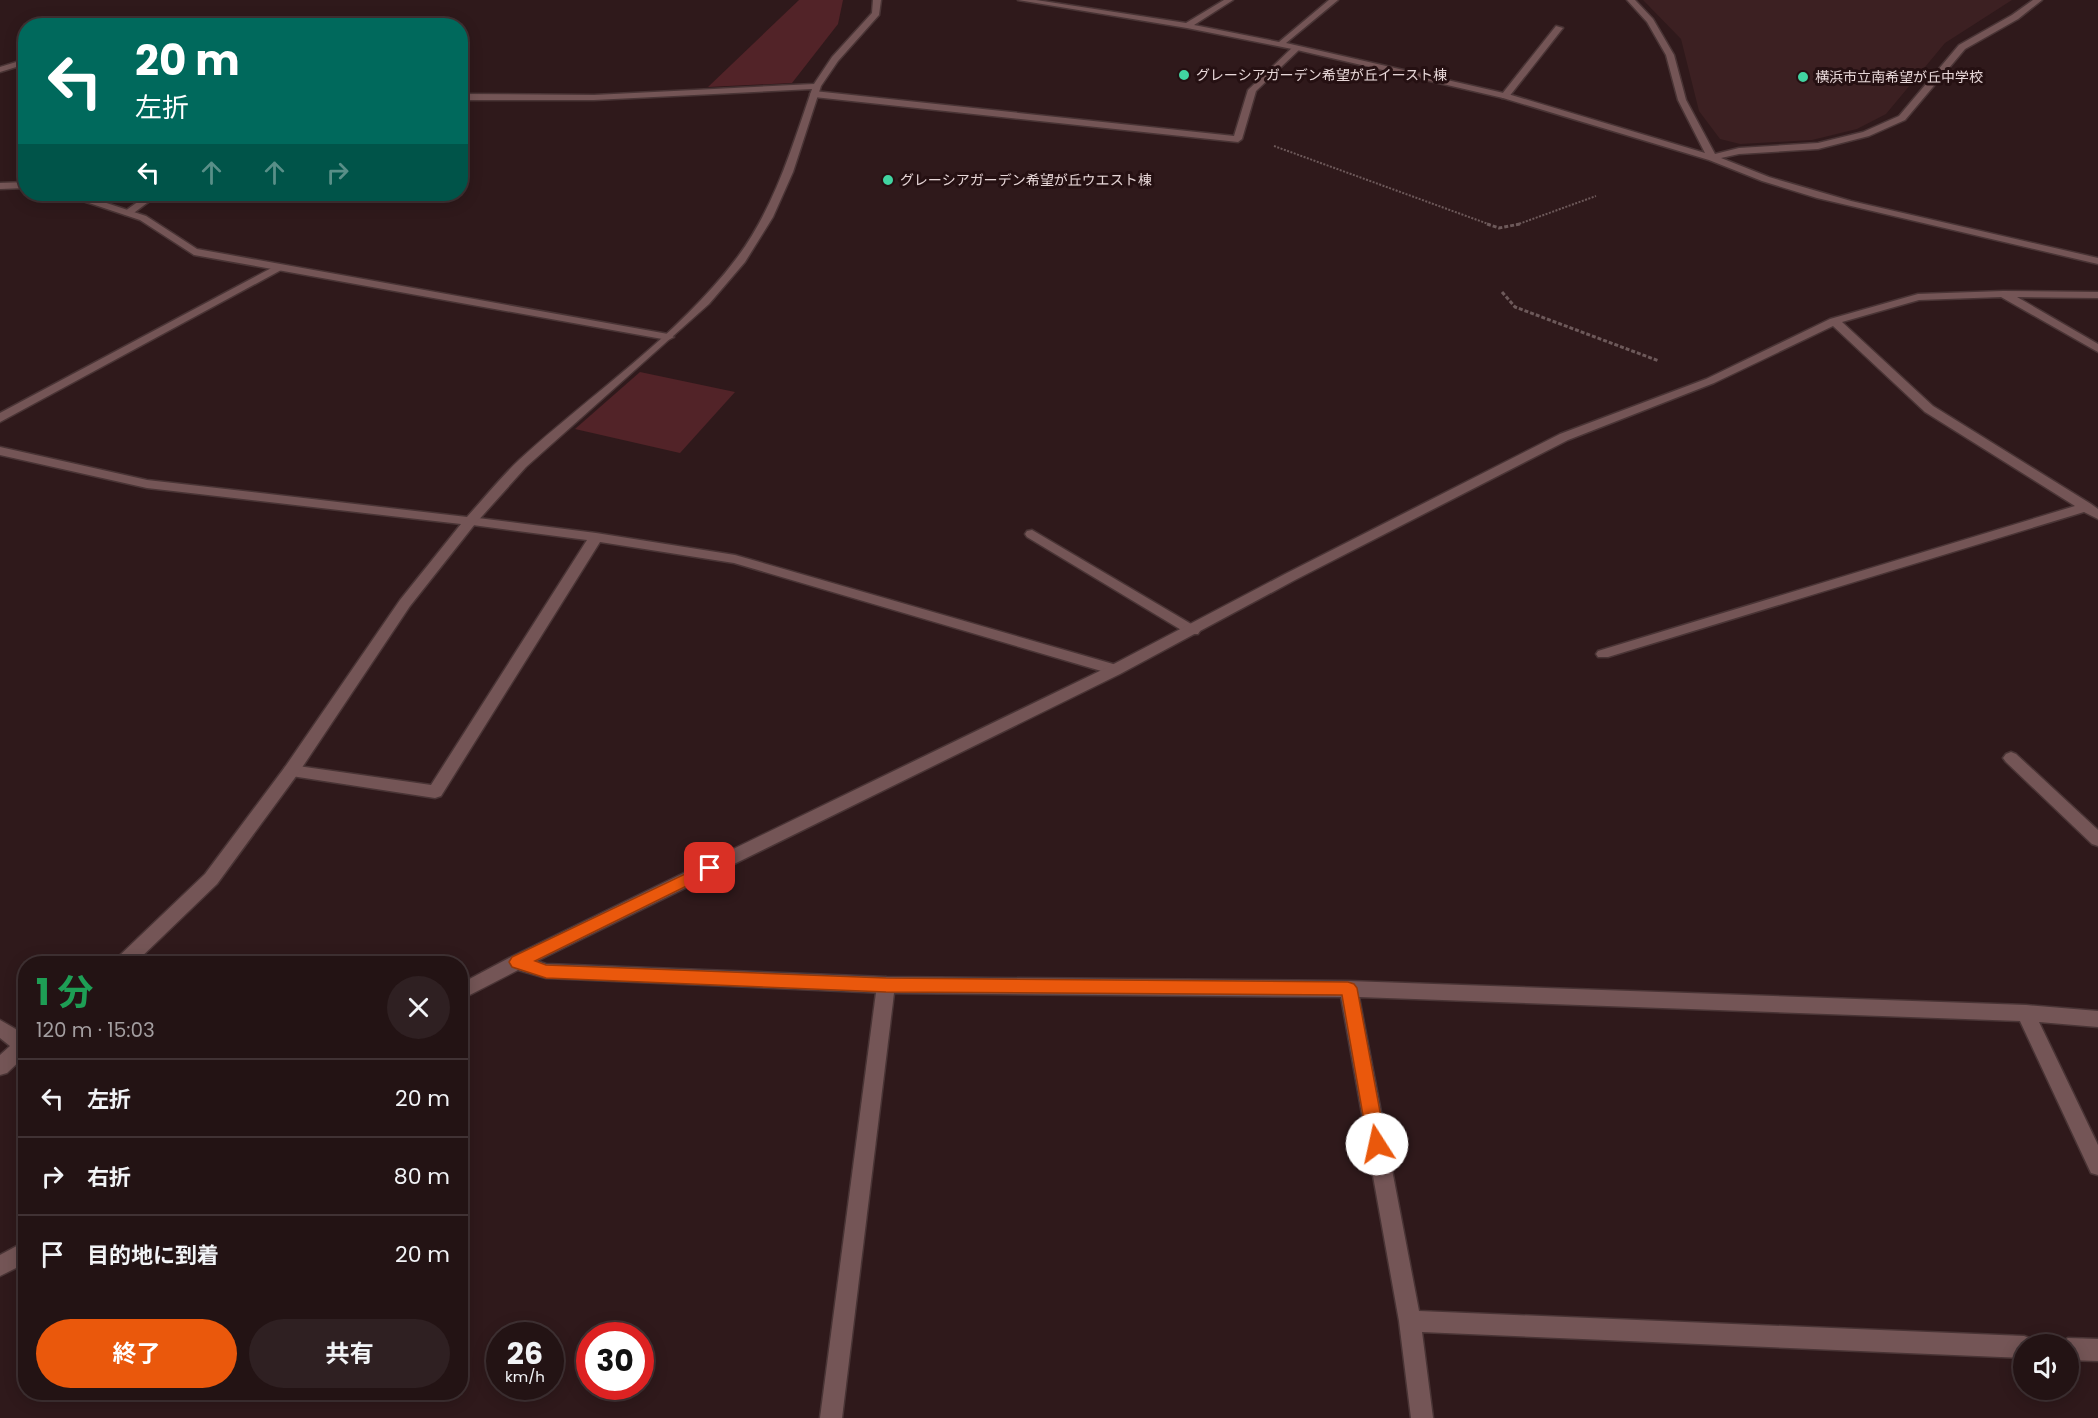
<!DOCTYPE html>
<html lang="ja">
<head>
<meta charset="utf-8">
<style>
  :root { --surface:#231314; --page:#2f2022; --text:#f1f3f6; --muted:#a39ea0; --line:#403234; --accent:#ea580c }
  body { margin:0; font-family:Poppins,"Noto Sans JP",sans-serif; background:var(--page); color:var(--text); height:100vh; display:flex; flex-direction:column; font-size:22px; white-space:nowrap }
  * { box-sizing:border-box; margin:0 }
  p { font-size:20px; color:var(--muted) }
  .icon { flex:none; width:33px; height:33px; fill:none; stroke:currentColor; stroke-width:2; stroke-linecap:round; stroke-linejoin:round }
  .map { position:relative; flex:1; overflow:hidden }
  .side { position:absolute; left:18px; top:956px; width:450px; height:444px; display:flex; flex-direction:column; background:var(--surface); border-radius:24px; box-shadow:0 3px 15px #0003,0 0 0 2px var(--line) }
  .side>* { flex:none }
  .hud { position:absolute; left:18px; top:18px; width:450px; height:183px; border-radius:24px; box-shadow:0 3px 15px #0003,0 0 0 2px var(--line); background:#00695c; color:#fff; overflow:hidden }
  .controls { position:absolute; left:2013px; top:1334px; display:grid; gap:12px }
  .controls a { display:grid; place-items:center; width:66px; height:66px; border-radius:50%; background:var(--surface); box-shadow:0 3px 15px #0003,0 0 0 2px var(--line); font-size:30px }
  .speed { position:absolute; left:486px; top:1322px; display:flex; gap:12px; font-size:30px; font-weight:700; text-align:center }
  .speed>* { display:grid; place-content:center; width:78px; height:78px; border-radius:50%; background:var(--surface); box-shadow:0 3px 15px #0003,0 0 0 2px var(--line); line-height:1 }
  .speed small { font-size:15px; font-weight:400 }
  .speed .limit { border:9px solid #d22; background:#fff; color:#111 }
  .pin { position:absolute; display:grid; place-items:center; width:51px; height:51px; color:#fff; margin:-26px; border-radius:12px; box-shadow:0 3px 9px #0006 }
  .me { position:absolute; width:66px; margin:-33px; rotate:350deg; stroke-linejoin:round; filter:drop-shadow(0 0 4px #0008) }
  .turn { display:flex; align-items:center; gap:21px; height:126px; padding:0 18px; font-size:27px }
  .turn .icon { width:78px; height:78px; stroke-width:2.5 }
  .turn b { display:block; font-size:42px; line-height:51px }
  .lanes { display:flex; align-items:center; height:57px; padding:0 18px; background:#0003; justify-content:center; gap:30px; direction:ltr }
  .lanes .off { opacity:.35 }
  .round { display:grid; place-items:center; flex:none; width:63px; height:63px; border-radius:32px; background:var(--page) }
  .overview { display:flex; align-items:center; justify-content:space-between; height:102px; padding:0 18px }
  h1 { font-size:36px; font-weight:700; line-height:45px; color:#1e9e55 }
  .button { display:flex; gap:12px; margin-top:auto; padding:12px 18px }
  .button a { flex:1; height:69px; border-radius:36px; background:var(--accent); color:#fff; font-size:24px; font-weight:700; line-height:69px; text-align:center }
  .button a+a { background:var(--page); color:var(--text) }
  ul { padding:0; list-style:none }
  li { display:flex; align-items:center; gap:18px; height:78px; padding:0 18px; border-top:2px solid var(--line) }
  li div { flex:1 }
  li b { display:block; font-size:22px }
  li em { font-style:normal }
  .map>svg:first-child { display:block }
  .built { fill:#3c2022 }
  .green { fill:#522328 }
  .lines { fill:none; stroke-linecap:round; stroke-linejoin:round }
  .service-casing { stroke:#493435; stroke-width:3 }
  .minor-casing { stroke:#493435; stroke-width:3 }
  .tertiary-casing { stroke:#493435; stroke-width:3 }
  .path-far1 { stroke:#6d595a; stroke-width:2; stroke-dasharray:2 1.5; stroke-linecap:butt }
  .path { stroke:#6d595a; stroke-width:3; stroke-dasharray:4 2; stroke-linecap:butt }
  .service { fill:#745556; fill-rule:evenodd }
  .minor { fill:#745556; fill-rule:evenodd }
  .tertiary { fill:#745556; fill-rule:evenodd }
  .route { fill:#ea580c; stroke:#983908; stroke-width:1.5 }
  .poi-dot { fill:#41d4a1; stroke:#251012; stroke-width:2 }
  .labels { text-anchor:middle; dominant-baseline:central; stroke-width:6; stroke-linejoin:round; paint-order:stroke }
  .far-poi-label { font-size:14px; fill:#e7d7d8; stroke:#251012; text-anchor:start }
</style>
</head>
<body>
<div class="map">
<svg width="2098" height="1418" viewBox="0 0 2098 1418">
  <rect width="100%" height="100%" fill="#2f191b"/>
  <polygon class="built" points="1643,0 2012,0 1945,43 1886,114 1857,129 1812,140 1740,144 1720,139 1699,111 1681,39"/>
  <g class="green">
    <polygon points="799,0 843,0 838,24 792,83 708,87"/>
    <polygon points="640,372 735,392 680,453 575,429"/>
  </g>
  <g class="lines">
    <g class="service-casing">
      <g id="service">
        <polygon points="1556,26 1563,28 1508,98 1502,98 1502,94"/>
        <polygon points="1294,46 1301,48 1256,91 1242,139 1238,142 814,97 810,94 814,91 1234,136 1248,90"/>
        <polygon points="470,517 596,533 735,555 1120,666 1122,670 1115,675 734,563 600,542 441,796 435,798 285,775 283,771 285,767 291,765 431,785 587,540 465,524 463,521 465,518"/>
        <polygon points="1032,530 1198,628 1200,631 1198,634 1188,634 1027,537 1025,534 1027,531"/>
        <polygon points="2011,752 2016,754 2098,830 2098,846 2092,844 2006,762 2003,758 2006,754"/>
        <polygon points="886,977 892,980 895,985 842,1418 820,1418 877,985 880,980"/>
      </g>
    </g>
    <g class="minor-casing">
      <g id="minor">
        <path d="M 873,0 L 881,0 L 879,15 L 838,61 L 821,86 L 793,172 L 773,217 L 745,262 L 709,304 L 526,467 L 475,524 L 410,606 L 297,775 L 217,884 L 135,963 L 114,963 L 117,958 L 205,874 L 285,767 L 400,600 L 461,524 L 147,488 L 0,455 L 0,447 L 147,480 L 467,517 C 484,498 501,477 519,460 C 591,394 677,337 736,259 C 774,209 792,147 812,89 L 594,100 L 460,100 L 460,94 L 594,95 L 814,84 L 832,57 L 872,13 Z"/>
        <polygon points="1018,0 1036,0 1186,23 1224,0 1233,0 1194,25 1279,42 1329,0 1338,0 1286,43 1508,94 1705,153 1678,100 1666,55 1647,22 1627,0 1635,0 1653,19 1674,55 1686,100 1715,154 1739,148 1818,143 1863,132 1899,116 1959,45 2012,15 2033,0 2042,0 2018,19 1965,49 1905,120 1869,136 1818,149 1739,154 1721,158 1769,177 1851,201 2098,258 2098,264 1817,198 1762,181 1709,160 1503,98 1297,50 1187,28"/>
        <polygon points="26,59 26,64 0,72 0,67"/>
        <polygon points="149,194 159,194 131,215 125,215 125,211"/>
        <polygon points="279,264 284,267 283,269 0,422 0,413"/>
        <polygon points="2003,291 2098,292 2098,298 2017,297 2098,344 2098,352 2001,297 1919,300 1842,322 1933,406 2091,504 2098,509 2098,519 2084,512 1608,657 1598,657 1596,654 1598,651 2075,506 1925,412 1833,326 1714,383 1568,440 1295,580 1120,674 537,961 546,964 886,977 1349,981 2026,1005 2098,1011 2098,1027 2039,1022 2098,1145 2098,1175 2091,1173 2020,1021 1359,997 1419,1311 2024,1336 2032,1339 2034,1344 2024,1344 2024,1358 1422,1332 1433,1418 1411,1418 1399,1321 1341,997 886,993 546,978 518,970 460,1000 460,984 511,957 1110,666 1285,574 1560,434 1706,379 1830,319 1918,294"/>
        <polygon points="0,1020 26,1035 26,1055 7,1073 0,1075 0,1055 10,1046 0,1038"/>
        <polygon points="26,1241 26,1263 0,1276 0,1255"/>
        <polygon points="2068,1338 2098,1339 2098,1361 2068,1360 2068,1344 2059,1344"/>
      </g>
    </g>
    <g class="tertiary-casing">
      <g id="tertiary">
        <polygon points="26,182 26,188 0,189 0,183"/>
        <polygon points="67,194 79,194 146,216 197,249 668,334 674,337 668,340 194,255 140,220 68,196"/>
      </g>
    </g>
    <g class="path-far1">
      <polyline points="1274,146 1491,225"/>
      <polyline points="1516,225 1596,196"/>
    </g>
    <g class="path">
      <polyline points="1487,224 1499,228 1520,224"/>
      <polyline points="1502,292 1515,307 1659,361"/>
    </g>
    <use href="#service" class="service"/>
    <use href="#minor" class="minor"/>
    <use href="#tertiary" class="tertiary"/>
  </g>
  <polygon class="route" points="710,862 715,864 717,868 715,872 535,961 546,965 886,978 1348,982 1354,984 1357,988 1386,1144 1383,1150 1377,1152 1371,1150 1368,1144 1342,995 886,992 546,978 512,967 509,962 512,957"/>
  <g class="poi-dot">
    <circle cx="1184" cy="75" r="6"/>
    <circle cx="1803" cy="77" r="6"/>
    <circle cx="888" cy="180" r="6"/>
  </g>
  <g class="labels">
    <g class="far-poi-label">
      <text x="1196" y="75">グレーシアガーデン希望が丘イースト棟</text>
      <text x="1815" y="77">横浜市立南希望が丘中学校</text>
      <text x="900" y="180">グレーシアガーデン希望が丘ウエスト棟</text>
    </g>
  </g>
</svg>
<div class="controls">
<a><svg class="icon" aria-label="sound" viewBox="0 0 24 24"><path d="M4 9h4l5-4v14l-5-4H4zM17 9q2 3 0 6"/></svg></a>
</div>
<div class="speed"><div>26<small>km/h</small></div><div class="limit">30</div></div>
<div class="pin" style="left:710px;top:868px;background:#d93025"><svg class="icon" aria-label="arrive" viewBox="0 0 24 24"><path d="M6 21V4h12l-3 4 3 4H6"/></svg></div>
<svg class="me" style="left:1377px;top:1144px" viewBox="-20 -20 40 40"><circle r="19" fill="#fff"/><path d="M0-13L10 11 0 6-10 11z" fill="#ea580c"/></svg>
<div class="hud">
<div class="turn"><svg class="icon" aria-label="left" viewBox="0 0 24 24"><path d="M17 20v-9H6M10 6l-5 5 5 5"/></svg><div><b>20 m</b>左折</div></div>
<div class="lanes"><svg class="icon" aria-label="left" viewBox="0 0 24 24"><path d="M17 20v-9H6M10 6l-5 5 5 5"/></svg><svg class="icon off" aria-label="ahead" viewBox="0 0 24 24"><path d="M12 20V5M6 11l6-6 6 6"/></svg><svg class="icon off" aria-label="ahead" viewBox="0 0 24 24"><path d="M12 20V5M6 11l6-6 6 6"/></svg><svg class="icon off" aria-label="right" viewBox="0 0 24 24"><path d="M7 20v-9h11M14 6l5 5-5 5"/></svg></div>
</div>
<section class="side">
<div class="overview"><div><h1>1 分</h1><p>120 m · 15:03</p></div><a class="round"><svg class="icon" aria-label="close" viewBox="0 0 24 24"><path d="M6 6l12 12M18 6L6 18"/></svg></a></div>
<ul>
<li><svg class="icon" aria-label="left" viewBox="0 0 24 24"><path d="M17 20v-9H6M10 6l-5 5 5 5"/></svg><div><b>左折</b></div><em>20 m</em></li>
<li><svg class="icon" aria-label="right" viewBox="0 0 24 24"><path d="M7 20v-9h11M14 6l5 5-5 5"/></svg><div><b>右折</b></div><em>80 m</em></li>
<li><svg class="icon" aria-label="arrive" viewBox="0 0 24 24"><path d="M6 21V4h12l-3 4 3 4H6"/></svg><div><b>目的地に到着</b></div><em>20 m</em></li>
</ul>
<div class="button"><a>終了</a><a>共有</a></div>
</section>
</div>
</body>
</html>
